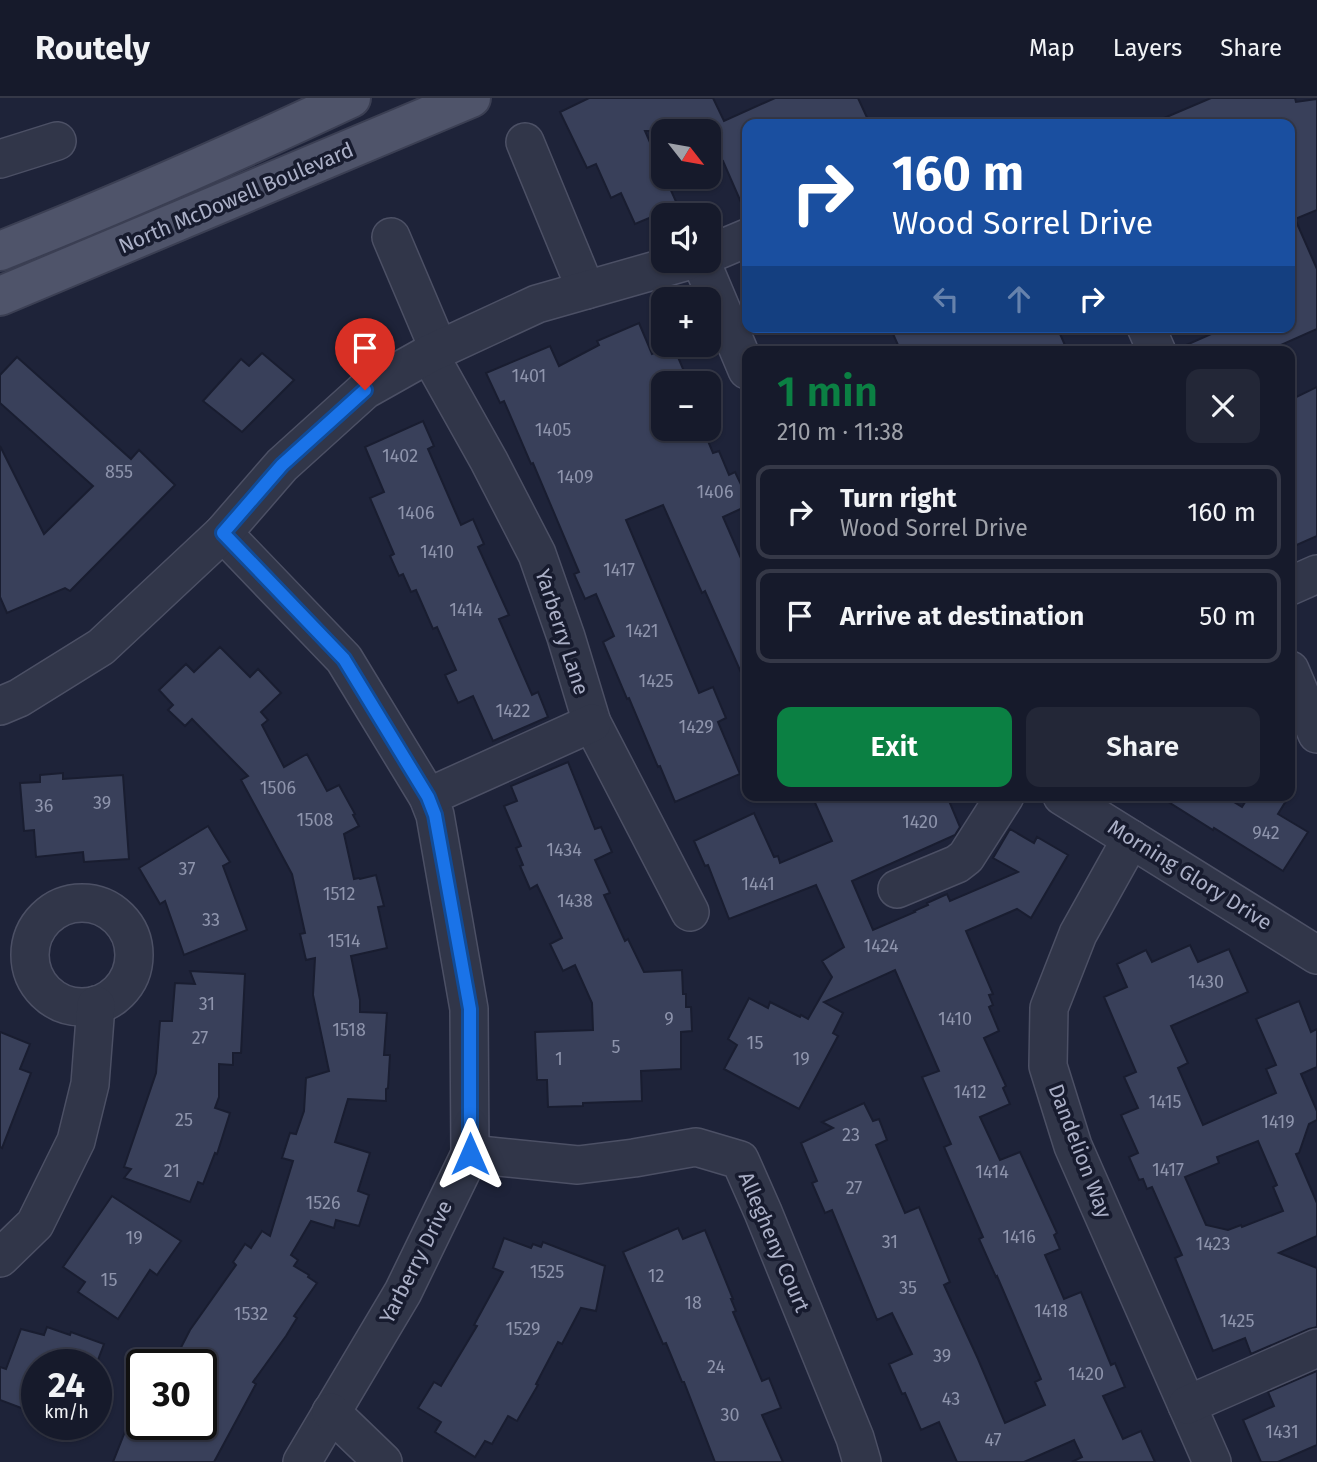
<!DOCTYPE html>
<html lang="en">
<head>
<meta charset="utf-8">
<style>
  :root { --surface:#161a2b; --page:#232737; --text:#f1f3f6; --muted:#9ea1a9; --line:#353847; --accent:#0b8043 }
  body { margin:0; font-family:"Fira Sans",sans-serif; background:var(--page); color:var(--text); height:100vh; display:flex; flex-direction:column; font-size:26px; white-space:nowrap }
  * { box-sizing:border-box; margin:0 }
  p { font-size:23px; color:var(--muted) }
  .icon { flex:none; width:38px; height:38px; fill:none; stroke:currentColor; stroke-width:2; stroke-linecap:round; stroke-linejoin:round }
  .map { position:relative; flex:1; overflow:hidden }
  .panel { position:absolute; left:742px; top:248px; width:553px; height:455px; display:flex; flex-direction:column; background:var(--surface); border-radius:14px; box-shadow:0 2px 5px #0004,0 0 0 2px var(--line) }
  .panel>* { flex:none }
  .top-card { position:absolute; left:742px; top:21px; width:553px; height:214px; border-radius:14px; box-shadow:0 2px 5px #0004,0 0 0 2px var(--line); background:#1a4fa0; color:#fff; overflow:hidden }
  .needle { width:46px; rotate:121deg }
  .controls { position:absolute; left:651px; top:21px; display:grid; gap:14px }
  .controls a { display:grid; place-items:center; width:70px; height:70px; border-radius:14px; background:var(--surface); box-shadow:0 2px 5px #0004,0 0 0 2px var(--line); font-size:35px }
  .speed { position:absolute; left:21px; top:1251px; display:flex; gap:14px; font-size:35px; font-weight:700; text-align:center }
  .speed>* { display:grid; place-content:center; width:91px; height:91px; border-radius:50%; background:var(--surface); box-shadow:0 2px 5px #0004,0 0 0 2px var(--line); line-height:1 }
  .speed small { font-size:18px; font-weight:400 }
  .speed .limit { border:4px solid #111; border-radius:10px; background:#fff; color:#111 }
  .pin { position:absolute; display:grid; place-items:center; width:60px; height:60px; color:#fff; margin:-72px -30px; border-radius:50% 50% 50% 0; rotate:-45deg; box-shadow:0 0 7px #0007 }
  .pin .icon { rotate:45deg }
  .me { position:absolute; width:77px; margin:-38px; rotate:0deg; stroke-linejoin:round; filter:drop-shadow(0 0 5px #0008) }
  .turn { display:flex; align-items:center; gap:24px; height:147px; padding:0 35px; font-size:32px }
  .turn .icon { width:91px; height:91px; stroke-width:2.5 }
  .turn b { display:block; font-size:49px; line-height:60px }
  .lanes { display:flex; align-items:center; height:66px; padding:0 35px; background:#0003; justify-content:center; gap:35px; direction:ltr }
  .lanes .off { opacity:.35 }
  .round { display:grid; place-items:center; flex:none; width:74px; height:74px; border-radius:14px; background:var(--page) }
  .summary { display:flex; align-items:center; justify-content:space-between; height:119px; padding:0 35px }
  h1 { font-size:42px; font-weight:600; line-height:52px; color:var(--accent) }
  .cta { display:flex; gap:14px; margin-top:auto; padding:14px 35px }
  .cta a { flex:1; height:80px; border-radius:14px; background:var(--accent); color:#fff; font-size:28px; font-weight:600; line-height:80px; text-align:center }
  .cta a+a { background:var(--page); color:var(--text) }
  ul { padding:0; list-style:none }
  li { display:flex; align-items:center; gap:21px; height:94px; margin:0 14px 10px; padding:0 21px; border:4px solid var(--line); border-radius:14px }
  li div { flex:1 }
  li b { display:block; font-size:26px }
  li em { font-style:normal }
  header { display:flex; align-items:center; gap:42px; box-sizing:border-box; height:98px; padding:0 35px; background:var(--surface); border-bottom:2px solid var(--line) }
  header strong { font-size:33px }
  nav { display:flex; gap:38px; margin-inline-start:auto; font-size:24px }
  .map>svg:first-child { display:block }
  .building { fill:#39405a; stroke:#191d30; stroke-width:2; fill-rule:evenodd }
  .lines { fill:none; stroke-linecap:round; stroke-linejoin:round }
  .minor-casing { stroke:#4c5065; stroke-width:40 }
  .major-casing { stroke:#3b3f53; stroke-width:42 }
  .minor { stroke:#313649; stroke-width:37 }
  .major { stroke:#4f546a; stroke-width:38 }
  .route-casing { stroke:#114b97; stroke-width:18 }
  .route { stroke:#1a73e8; stroke-width:12 }
  .labels { text-anchor:middle; dominant-baseline:central; stroke-width:7; stroke-linejoin:round; paint-order:stroke }
  .number-label { font-size:18px; fill:#8e94ac }
  .street-label { font-size:21px; fill:#abb0c7; stroke:#171b2e }
</style>
</head>
<body>
<header>
<strong>Routely</strong>
<nav><a>Map</a><a>Layers</a><a>Share</a></nav>
</header>
<div class="map">
<svg width="1317" height="1364" viewBox="0 0 1317 1364">
  <rect width="100%" height="100%" fill="#1e2339"/>
  <g class="building">
    <polygon points="589,0 713,0 724,23 775,0 858,0 870,26 747,26 747,118 723,63 709,69 709,33 645,33 663,74 663,79 665,79 678,108 635,126 621,95 611,100 596,66 587,70 560,14"/>
    <polygon points="1211,0 1295,0 1296,4 1317,1 1317,112 1295,121 1317,171 1317,231 1265,254 1178,254 1177,251 1227,229 1290,229 1290,26 1150,26"/>
    <polygon points="639,225 652,256 673,247 686,278 668,285 663,285 663,331 703,331 713,355 719,353 729,377 735,374 747,399 747,408 723,419 747,474 747,588 705,493 702,495 663,407 626,422 699,595 713,589 726,620 718,624 740,676 675,704 660,668 658,669 629,600 627,601 603,544 614,538 596,496 585,501 574,476 579,474 533,365 531,366 504,303 500,305 486,275 550,248 559,268 599,247 597,243"/>
    <polygon points="890,229 1057,229 1068,254 901,254"/>
    <polygon points="262,255 294,282 242,334 203,303 241,261 249,268"/>
    <polygon points="17,259 131,361 139,352 175,387 70,493 65,490 7,515 0,499 0,348 44,436 93,388 0,305 0,277"/>
    <polygon points="1317,289 1317,438 1290,450 1290,302"/>
    <polygon points="423,323 434,348 428,351 461,427 473,421 484,446 478,449 509,517 499,521 532,597 538,594 548,619 493,643 473,598 458,605 445,577 456,572 437,529 433,531 416,492 411,494 403,476 399,478 390,458 394,456 370,400 384,394 365,349"/>
    <polygon points="220,549 250,579 258,571 281,595 261,614 268,622 262,627 284,669 307,656 327,693 339,687 355,716 353,717 359,728 344,736 354,781 359,780 360,781 376,777 384,808 378,809 387,850 351,858 360,902 360,914 387,915 384,957 390,957 388,990 386,991 386,1003 348,1001 335,1044 370,1055 358,1093 369,1097 359,1128 336,1122 334,1130 311,1123 291,1157 298,1162 294,1168 309,1177 308,1179 317,1185 294,1218 297,1220 286,1238 253,1284 256,1286 214,1364 113,1364 128,1326 201,1326 201,1267 172,1267 190,1232 236,1167 233,1164 245,1146 251,1150 262,1133 270,1138 293,1063 282,1060 290,1035 296,1036 304,1013 306,980 329,973 313,897 315,860 306,862 300,836 305,835 292,776 241,682 248,678 192,621 185,628 168,612 173,607 159,592 186,566 194,574"/>
    <polygon points="568,664 595,731 601,729 612,754 595,762 610,795 604,797 625,843 628,841 644,874 682,872 683,896 686,896 686,909 691,909 692,933 681,934 681,971 641,973 642,1003 583,1005 583,1008 548,1009 547,982 537,982 535,934 593,932 592,905 575,867 563,873 550,846 562,840 537,787 530,791 520,768 523,767 516,750 521,748 504,708 517,703 511,688"/>
    <polygon points="63,675 63,681 123,677 129,761 84,764 83,754 36,759 34,732 24,733 20,685 40,684 40,677"/>
    <polygon points="812,698 947,698 960,729 955,737 852,783 873,832 915,814 914,813 928,807 927,805 947,796 950,803 1018,774 993,760 1010,731 1034,745 1037,739 1068,757 1031,820 1017,811 966,833 993,896 989,897 993,907 989,909 999,933 984,940 1006,988 1003,990 1010,1006 980,1019 1000,1062 1020,1054 1057,1135 1054,1137 1060,1151 1045,1157 1064,1201 1081,1194 1111,1267 1115,1265 1125,1289 1103,1298 1123,1341 1141,1333 1155,1364 1072,1364 1082,1359 1074,1342 1024,1364 957,1364 939,1324 921,1332 905,1295 902,1296 889,1266 912,1256 892,1215 877,1222 832,1112 825,1115 812,1085 817,1083 801,1045 833,1030 822,1024 864,1005 873,1023 879,1021 887,1042 876,1047 905,1115 919,1109 950,1184 944,1187 978,1261 1005,1325 1045,1307 1035,1284 1041,1281 997,1178 996,1179 979,1141 983,1139 944,1049 951,1046 922,979 939,973 895,872 824,904 843,915 833,935 838,938 799,1011 724,971 737,947 728,941 749,900 768,910 770,904 800,919 801,917 808,921 832,879 822,863 844,849 816,787 729,821 708,767 705,768 694,743 754,715 774,759 778,758 780,765 832,743"/>
    <polygon points="1159,698 1224,698 1242,709 1249,698 1289,698 1278,716 1308,734 1283,773 1214,730 1213,732"/>
    <polygon points="208,728 230,764 223,768 247,832 184,857 165,803 160,806 139,770"/>
    <path d="M 1190,847 L 1198,864 L 1229,851 L 1248,894 L 1171,928 L 1188,965 L 1178,970 L 1203,1027 L 1276,995 L 1266,971 L 1276,967 L 1256,921 L 1299,903 L 1311,934 L 1317,931 L 1317,969 L 1301,976 L 1317,1013 L 1317,1022 L 1309,1026 L 1299,1055 L 1296,1056 L 1317,1105 L 1317,1138 L 1279,1155 L 1317,1170 L 1317,1229 L 1309,1231 L 1251,1256 L 1245,1240 L 1213,1253 L 1175,1160 L 1182,1157 L 1152,1089 L 1147,1091 L 1143,1081 L 1139,1082 L 1129,1059 L 1138,1055 L 1121,1017 L 1138,1010 L 1124,979 L 1136,974 L 1104,899 L 1127,889 L 1117,866 L 1146,852 L 1152,864 ZM 1258,1043 L 1277,1087 L 1273,1089 L 1283,1113 L 1242,1129 L 1241,1127 L 1228,1132 L 1206,1127 L 1185,1079 L 1219,1065 L 1217,1059 Z"/>
    <polygon points="190,873 245,876 241,955 233,955 233,967 219,966 219,999 215,1010 230,1015 217,1056 215,1055 203,1086 198,1084 190,1104 124,1080 131,1071 124,1069 156,975 160,923 172,923 175,885 195,886"/>
    <polygon points="0,934 30,946 20,971 31,975 2,1050 0,1049"/>
    <polygon points="112,1098 181,1143 157,1177 150,1172 118,1221 78,1194 85,1184 63,1169"/>
    <polygon points="678,1130 683,1141 705,1132 733,1201 731,1201 736,1213 733,1214 762,1283 769,1280 781,1310 762,1317 783,1364 715,1364 684,1284 682,1284 666,1245 663,1246 623,1154"/>
    <polygon points="504,1140 531,1150 533,1146 541,1149 543,1144 605,1168 596,1213 581,1210 562,1246 558,1244 536,1286 538,1287 517,1323 508,1318 492,1346 485,1343 475,1359 435,1334 441,1324 418,1310 434,1284 441,1288 477,1228 474,1227 503,1174 493,1170"/>
    <polygon points="47,1229 70,1237 71,1234 104,1246 96,1267 37,1267 37,1316 0,1302 0,1269 6,1271 21,1231 44,1237"/>
    <polygon points="1317,1273 1317,1347 1278,1364 1261,1364 1243,1322 1274,1308 1268,1294"/>
  </g>
  <g class="lines">
    <g class="minor-casing">
      <g id="minor">
        <polyline points="525,44 586,192"/>
        <polyline points="0,61 57,43"/>
        <polyline points="391,139 439,252"/>
        <polyline points="709,156 747,140"/>
        <polyline points="701,163 747,272"/>
        <polyline points="1146,229 1157,254"/>
        <polyline points="429,256 489,363 537,456 566,539 592,625 690,814"/>
        <polyline points="223,435 344,561 428,699 435,717 469,911 470,1056 403,1194 302,1364"/>
        <polyline points="1290,488 1317,476"/>
        <polyline points="1290,572 1317,636"/>
        <polyline points="0,608 19,600 101,549 223,435 282,367 365,292 429,256 537,206 688,163"/>
        <polyline points="1062,698 1317,857"/>
        <polyline points="428,699 592,625"/>
        <polyline points="1131,741 1078,836 1049,910 1048,968 1073,1048 1212,1364"/>
        <polyline points="897,791 957,766 966,759 1005,698"/>
        <circle cx="82" cy="857" r="52"/>
        <polyline points="470,1056 578,1067 634,1060 696,1049 740,1062 763,1114 855,1340 862,1364"/>
        <polyline points="0,1160 35,1126 76,1043 90,986 96,907"/>
        <polyline points="1187,1307 1317,1250"/>
        <polyline points="331,1314 383,1364"/>
      </g>
    </g>
    <g class="major-casing">
      <g id="major">
        <path d="M 0,153 C 119,106 236,54 351,0"/>
        <polyline points="0,198 471,0"/>
      </g>
    </g>
    <use href="#minor" class="minor"/>
    <use href="#major" class="major"/>
  </g>
  <g class="lines">
    <g class="route-casing">
      <polyline id="route" points="365,292 282,367 223,435 344,561 428,699 435,717 470,911 470,1056"/>
    </g>
    <use href="#route" class="route"/>
  </g>
  <g class="labels">
    <g class="number-label">
      <text x="529" y="278">1401</text>
      <text x="553" y="332">1405</text>
      <text x="400" y="358">1402</text>
      <text x="119" y="374">855</text>
      <text x="575" y="379">1409</text>
      <text x="715" y="394">1406</text>
      <text x="416" y="415">1406</text>
      <text x="437" y="454">1410</text>
      <text x="619" y="472">1417</text>
      <text x="466" y="512">1414</text>
      <text x="642" y="533">1421</text>
      <text x="656" y="583">1425</text>
      <text x="513" y="613">1422</text>
      <text x="696" y="629">1429</text>
      <text x="278" y="690">1506</text>
      <text x="102" y="705">39</text>
      <text x="44" y="708">36</text>
      <text x="315" y="722">1508</text>
      <text x="920" y="724">1420</text>
      <text x="1266" y="735">942</text>
      <text x="564" y="752">1434</text>
      <text x="187" y="771">37</text>
      <text x="758" y="786">1441</text>
      <text x="339" y="796">1512</text>
      <text x="575" y="803">1438</text>
      <text x="211" y="822">33</text>
      <text x="344" y="843">1514</text>
      <text x="881" y="848">1424</text>
      <text x="1206" y="884">1430</text>
      <text x="207" y="906">31</text>
      <text x="669" y="921">9</text>
      <text x="955" y="921">1410</text>
      <text x="349" y="932">1518</text>
      <text x="200" y="940">27</text>
      <text x="755" y="945">15</text>
      <text x="616" y="949">5</text>
      <text x="559" y="961">1</text>
      <text x="801" y="961">19</text>
      <text x="970" y="994">1412</text>
      <text x="1165" y="1004">1415</text>
      <text x="184" y="1022">25</text>
      <text x="1278" y="1024">1419</text>
      <text x="851" y="1037">23</text>
      <text x="1168" y="1072">1417</text>
      <text x="172" y="1073">21</text>
      <text x="992" y="1074">1414</text>
      <text x="854" y="1090">27</text>
      <text x="323" y="1105">1526</text>
      <text x="1019" y="1139">1416</text>
      <text x="134" y="1140">19</text>
      <text x="890" y="1144">31</text>
      <text x="1213" y="1146">1423</text>
      <text x="547" y="1174">1525</text>
      <text x="656" y="1178">12</text>
      <text x="109" y="1182">15</text>
      <text x="908" y="1190">35</text>
      <text x="693" y="1205">18</text>
      <text x="1051" y="1213">1418</text>
      <text x="251" y="1216">1532</text>
      <text x="1237" y="1223">1425</text>
      <text x="523" y="1231">1529</text>
      <text x="942" y="1258">39</text>
      <text x="716" y="1269">24</text>
      <text x="1086" y="1276">1420</text>
      <text x="951" y="1301">43</text>
      <text x="730" y="1317">30</text>
      <text x="1282" y="1334">1431</text>
      <text x="993" y="1342">47</text>
    </g>
    <g class="street-label">
      <text transform="translate(236 100) rotate(-23)">North McDowell Boulevard</text>
      <text transform="translate(562 534) rotate(72)">Yarberry Lane</text>
      <text transform="translate(1190 777) rotate(32)">Morning Glory Drive</text>
      <text transform="translate(1080 1053) rotate(69)">Dandelion Way</text>
      <text transform="translate(774 1144) rotate(67)">Allegheny Court</text>
      <text transform="translate(416 1164) rotate(-63)">Yarberry Drive</text>
    </g>
  </g>
</svg>
<div class="controls">
<a><svg class="needle" viewBox="-14 -14 28 28"><path d="M0-13l5 13h-10z" fill="#e53935"/><path d="M0 13l5-13h-10z" fill="#9ea1a9"/></svg></a>
<a><svg class="icon" aria-label="sound" viewBox="0 0 24 24"><path d="M4 9h4l5-4v14l-5-4H4zM17 9q2 3 0 6"/></svg></a>
<a>+</a>
<a>−</a>
</div>
<div class="speed"><div>24<small>km/h</small></div><div class="limit">30</div></div>
<div class="pin" style="left:365px;top:292px;background:#d93025"><svg class="icon" aria-label="arrive" viewBox="0 0 24 24"><path d="M6 21V4h12l-3 4 3 4H6"/></svg></div>
<svg class="me" style="left:470px;top:1056px" viewBox="-20 -20 40 40"><path d="M0-17L14 15 0 8-14 15z" fill="#1a73e8" stroke="#fff" stroke-width="4"/></svg>
<div class="top-card">
<div class="turn"><svg class="icon" aria-label="right" viewBox="0 0 24 24"><path d="M7 20v-9h11M14 6l5 5-5 5"/></svg><div><b>160 m</b>Wood Sorrel Drive</div></div>
<div class="lanes"><svg class="icon off" aria-label="left" viewBox="0 0 24 24"><path d="M17 20v-9H6M10 6l-5 5 5 5"/></svg><svg class="icon off" aria-label="ahead" viewBox="0 0 24 24"><path d="M12 20V5M6 11l6-6 6 6"/></svg><svg class="icon" aria-label="right" viewBox="0 0 24 24"><path d="M7 20v-9h11M14 6l5 5-5 5"/></svg></div>
</div>
<section class="panel">
<div class="summary"><div><h1>1 min</h1><p>210 m · 11:38</p></div><a class="round"><svg class="icon" aria-label="close" viewBox="0 0 24 24"><path d="M6 6l12 12M18 6L6 18"/></svg></a></div>
<ul>
<li><svg class="icon" aria-label="right" viewBox="0 0 24 24"><path d="M7 20v-9h11M14 6l5 5-5 5"/></svg><div><b>Turn right</b><p>Wood Sorrel Drive</p></div><em>160 m</em></li>
<li><svg class="icon" aria-label="arrive" viewBox="0 0 24 24"><path d="M6 21V4h12l-3 4 3 4H6"/></svg><div><b>Arrive at destination</b></div><em>50 m</em></li>
</ul>
<div class="cta"><a>Exit</a><a>Share</a></div>
</section>
</div>
</body>
</html>
